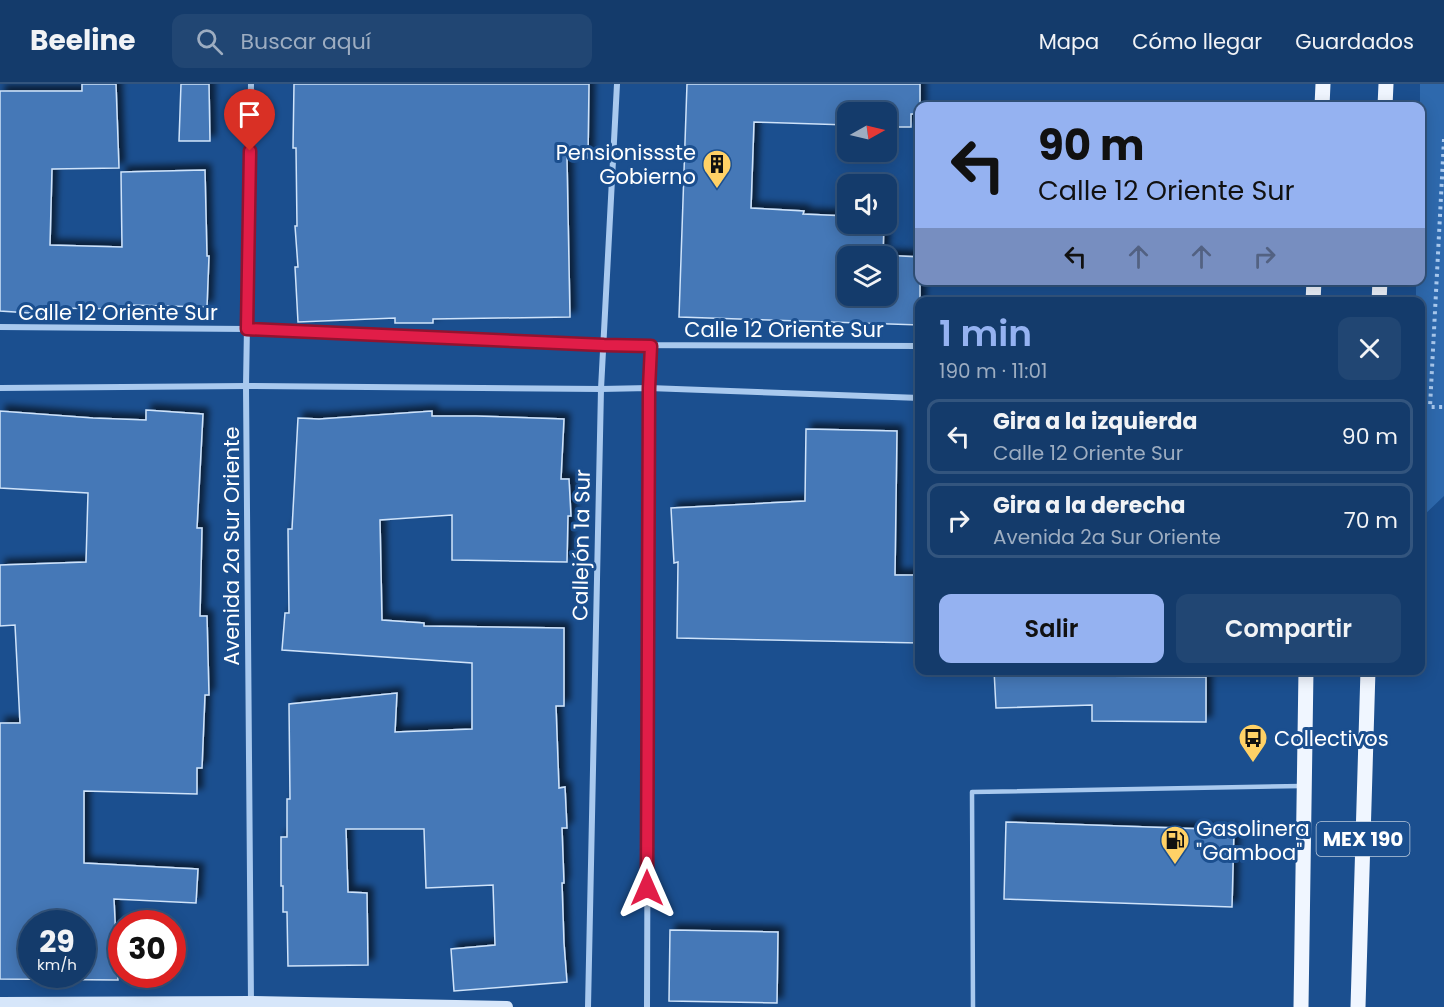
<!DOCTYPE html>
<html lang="es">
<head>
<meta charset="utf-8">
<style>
  :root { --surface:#143b6b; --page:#214673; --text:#f1f3f6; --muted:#9dadc1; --line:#33557e; --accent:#95b2f1 }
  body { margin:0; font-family:Poppins,sans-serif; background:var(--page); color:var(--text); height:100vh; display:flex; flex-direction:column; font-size:22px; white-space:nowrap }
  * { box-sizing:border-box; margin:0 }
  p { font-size:20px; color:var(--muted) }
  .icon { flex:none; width:33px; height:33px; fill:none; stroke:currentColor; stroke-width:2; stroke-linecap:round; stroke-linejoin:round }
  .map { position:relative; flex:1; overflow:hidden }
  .side { position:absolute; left:915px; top:213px; width:510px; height:378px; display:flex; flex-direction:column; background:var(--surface); border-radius:12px; box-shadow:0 3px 15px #0003,0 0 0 2px var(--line) }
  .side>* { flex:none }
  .hud { position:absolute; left:915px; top:18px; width:510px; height:183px; border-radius:12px; box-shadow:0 3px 15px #0003,0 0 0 2px var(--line); background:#95b2f1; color:#111; overflow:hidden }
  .needle { width:39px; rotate:82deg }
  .fabs { position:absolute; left:837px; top:18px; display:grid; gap:12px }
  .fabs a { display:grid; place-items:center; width:60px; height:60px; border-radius:12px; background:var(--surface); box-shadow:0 3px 15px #0003,0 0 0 2px var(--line); font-size:30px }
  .speed { position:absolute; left:18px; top:826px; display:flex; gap:12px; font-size:30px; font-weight:700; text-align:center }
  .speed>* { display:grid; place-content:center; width:78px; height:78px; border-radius:50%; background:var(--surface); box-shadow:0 3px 15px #0003,0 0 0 2px var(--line); line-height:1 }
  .speed small { font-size:15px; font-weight:400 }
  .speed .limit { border:9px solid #d22; background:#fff; color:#111 }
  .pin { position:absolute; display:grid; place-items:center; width:51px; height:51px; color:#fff; margin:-62px -26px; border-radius:50% 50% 50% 0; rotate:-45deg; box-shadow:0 0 6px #0007 }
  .pin .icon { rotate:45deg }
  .me { position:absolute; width:66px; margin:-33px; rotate:0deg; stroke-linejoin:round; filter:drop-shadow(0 0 4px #0008) }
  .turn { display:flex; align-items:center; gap:21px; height:126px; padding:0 24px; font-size:27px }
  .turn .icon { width:78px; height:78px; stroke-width:2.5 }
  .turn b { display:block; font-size:42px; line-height:51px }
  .lanes { display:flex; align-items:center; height:57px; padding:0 24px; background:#0003; justify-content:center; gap:30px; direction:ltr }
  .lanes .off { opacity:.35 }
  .round { display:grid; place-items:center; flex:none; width:63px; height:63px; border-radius:12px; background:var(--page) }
  .headline { display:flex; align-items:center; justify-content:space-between; height:102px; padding:0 24px }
  h1 { font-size:36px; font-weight:600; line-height:45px; color:var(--accent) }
  .button { display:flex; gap:12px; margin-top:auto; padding:12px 24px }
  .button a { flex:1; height:69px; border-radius:12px; background:var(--accent); color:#111; font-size:24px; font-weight:600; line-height:69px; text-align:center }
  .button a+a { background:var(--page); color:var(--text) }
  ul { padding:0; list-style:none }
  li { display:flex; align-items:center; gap:18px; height:75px; margin:0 12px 9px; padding:0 12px; border:3px solid var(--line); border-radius:12px }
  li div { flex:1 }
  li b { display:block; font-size:22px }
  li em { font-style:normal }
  header { display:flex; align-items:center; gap:36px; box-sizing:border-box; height:84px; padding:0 30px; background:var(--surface); border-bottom:2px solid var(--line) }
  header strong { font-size:28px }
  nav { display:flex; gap:33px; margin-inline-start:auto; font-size:21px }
  .search { width:420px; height:54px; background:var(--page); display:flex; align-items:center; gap:15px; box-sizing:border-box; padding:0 21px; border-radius:12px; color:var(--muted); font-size:22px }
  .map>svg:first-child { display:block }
  .green { fill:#2e69ad }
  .building { fill:#4478b7; stroke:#cfe3fa; stroke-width:1.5; fill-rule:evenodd; filter:url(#shadow) }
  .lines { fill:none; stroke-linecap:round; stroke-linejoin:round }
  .path { stroke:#a9c9ee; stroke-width:4; stroke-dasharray:3 4.5; stroke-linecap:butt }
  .lane { stroke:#a9c9ee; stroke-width:4.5 }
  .street { stroke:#a9c9ee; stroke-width:6 }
  .secondary { stroke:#d6e6fa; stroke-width:12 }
  .primary { stroke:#f0f6ff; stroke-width:15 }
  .route-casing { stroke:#92132f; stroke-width:15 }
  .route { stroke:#e11d48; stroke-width:10 }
  .labels { text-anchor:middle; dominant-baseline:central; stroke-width:6; stroke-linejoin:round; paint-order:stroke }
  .shield { fill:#1b4f8f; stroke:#bbcadd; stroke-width:1.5 }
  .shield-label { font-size:20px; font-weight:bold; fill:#fff }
  .poi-label { font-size:21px; fill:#fff; stroke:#1b4f8f; text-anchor:start }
  .street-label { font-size:21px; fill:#fff; stroke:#1b4f8f }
</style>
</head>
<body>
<header>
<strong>Beeline</strong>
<div class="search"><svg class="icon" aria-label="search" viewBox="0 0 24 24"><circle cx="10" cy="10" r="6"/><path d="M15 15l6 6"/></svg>Buscar aquí</div>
<nav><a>Mapa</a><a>Cómo llegar</a><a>Guardados</a></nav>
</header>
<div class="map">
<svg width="1444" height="923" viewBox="0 0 1444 923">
  <defs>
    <filter id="shadow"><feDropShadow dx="5.5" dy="-5.5" stdDeviation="3" flood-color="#0009"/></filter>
  </defs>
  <rect width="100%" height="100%" fill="#1b4f8f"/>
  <polygon class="green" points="1420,0 1444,0 1444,412 1421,434 1420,218 1416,217 1416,197 1420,196"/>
  <g class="building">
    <polygon points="82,0 116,0 119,84 52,85 50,161 122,163 121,88 205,86 207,172 209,172 207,223 128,221 127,225 46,224 45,230 0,227 0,7 82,7"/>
    <polygon points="181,0 209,0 210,57 179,57"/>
    <polygon points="294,0 589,0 588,74 567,74 570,233 433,235 433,239 395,239 395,234 298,238 295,183 298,183 295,142 297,142 296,64 293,64"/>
    <path d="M 687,0 L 920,0 L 920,30 L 911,30 L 911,43 L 886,43 L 886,28 L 848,28 L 848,41 L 754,38 L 751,124 L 804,127 L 803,130 L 848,132 L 848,140 L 884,140 L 883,171 L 920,173 L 920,241 L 679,233 ZM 848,172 L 886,172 L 886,212 L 848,212 Z"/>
    <path d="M 146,326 L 203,330 L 197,444 L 202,444 L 200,532 L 207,532 L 209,611 L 205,611 L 202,684 L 197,684 L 197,710 L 84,707 L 84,779 L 198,785 L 196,819 L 114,815 L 118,896 L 0,895 L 0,639 L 20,639 L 15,541 L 0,542 L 0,481 L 86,478 L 88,409 L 0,404 L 0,327 L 93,334 L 146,336 ZM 32,840 L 82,840 L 82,891 L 32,891 Z"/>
    <polygon points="432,327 432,332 476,332 564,335 561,395 569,395 571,432 568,432 567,478 452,476 452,431 380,436 382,536 424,539 424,542 564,544 564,622 556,622 559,704 565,703 567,744 562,744 564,799 562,799 564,859 567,898 454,907 451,865 495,861 493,801 426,804 424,745 346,745 348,808 367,809 368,881 288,882 287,828 283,828 283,802 281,802 281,753 287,753 287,715 290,715 289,620 397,609 395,648 472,645 472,579 282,566 285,529 289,529 288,445 292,445 298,334 319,335"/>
    <polygon points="806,345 897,347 895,491 920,491 920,559 677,554 678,478 674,479 671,424 805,417"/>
    <polygon points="994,586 1082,586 1082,592 1206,593 1206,638 1092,637 1092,621 996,624"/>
    <polygon points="1006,738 1234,746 1232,823 1004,815"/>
    <polygon points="670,846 778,848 777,919 669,917"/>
  </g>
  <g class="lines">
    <polyline class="path" points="1444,55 1430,323 1444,323"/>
    <polyline class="lane" points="973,923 972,708 1302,702"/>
    <g class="street">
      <polyline points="251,0 246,302 251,919"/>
      <polyline points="0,243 247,245 604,261 920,262"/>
      <polyline points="0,304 246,302 601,305 649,304 920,314"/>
      <polyline points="588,923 601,305 617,0"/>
      <polyline points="647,923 649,304 651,262"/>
    </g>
    <polyline class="secondary" points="0,919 251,918 507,923"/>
    <g class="primary">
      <polyline points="1322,22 1323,0"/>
      <polyline points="1385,22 1386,0"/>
      <polyline points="1313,218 1314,196"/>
      <polyline points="1379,218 1380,196"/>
      <polyline points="1301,923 1306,586"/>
      <polyline points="1358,923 1368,586"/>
    </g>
  </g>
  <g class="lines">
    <g class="route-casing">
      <polyline id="route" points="250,67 247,245 604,261 651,262 649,304 647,804"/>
    </g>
    <use href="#route" class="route"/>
  </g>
  <defs>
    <g id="building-pin" transform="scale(1.5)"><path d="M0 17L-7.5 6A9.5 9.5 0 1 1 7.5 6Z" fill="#ffd166" stroke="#1b4f8f"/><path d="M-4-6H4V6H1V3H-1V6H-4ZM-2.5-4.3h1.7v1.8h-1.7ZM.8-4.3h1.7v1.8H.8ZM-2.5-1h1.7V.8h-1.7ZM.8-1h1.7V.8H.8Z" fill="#111"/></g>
    <g id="bus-pin" transform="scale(1.5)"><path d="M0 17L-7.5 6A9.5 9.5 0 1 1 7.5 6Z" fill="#ffd166" stroke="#1b4f8f"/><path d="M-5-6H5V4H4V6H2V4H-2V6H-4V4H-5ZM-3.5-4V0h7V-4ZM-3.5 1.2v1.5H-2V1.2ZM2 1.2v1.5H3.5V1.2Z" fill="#111"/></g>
    <g id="fuel-pin" transform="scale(1.5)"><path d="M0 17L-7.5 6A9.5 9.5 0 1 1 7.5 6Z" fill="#ffd166" stroke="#1b4f8f"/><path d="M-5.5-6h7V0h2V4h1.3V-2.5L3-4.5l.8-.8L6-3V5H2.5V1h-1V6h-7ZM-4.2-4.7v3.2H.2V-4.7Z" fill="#111"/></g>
  </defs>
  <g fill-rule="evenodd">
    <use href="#building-pin" x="717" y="80"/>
    <use href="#bus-pin" x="1253" y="654"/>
    <use href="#fuel-pin" x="1175" y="756"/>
  </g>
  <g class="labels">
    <rect class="shield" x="1316.5" y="738" width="93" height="34" rx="4.5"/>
    <g class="shield-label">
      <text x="1363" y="755">MEX 190</text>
    </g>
    <g class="poi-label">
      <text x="696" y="68" text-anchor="end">Pensionissste<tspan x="696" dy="24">Gobierno</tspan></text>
      <text x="1274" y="654">Collectivos</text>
      <text x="1196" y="744">Gasolinera<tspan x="1196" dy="24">"Gamboa"</tspan></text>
    </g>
    <g class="street-label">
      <text x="118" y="228">Calle 12 Oriente Sur</text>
      <text x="784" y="245">Calle 12 Oriente Sur</text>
      <text transform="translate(581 461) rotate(-89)">Callejón 1a Sur</text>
      <text transform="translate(231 462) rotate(-90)">Avenida 2a Sur Oriente</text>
    </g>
  </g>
</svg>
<div class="fabs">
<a><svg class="needle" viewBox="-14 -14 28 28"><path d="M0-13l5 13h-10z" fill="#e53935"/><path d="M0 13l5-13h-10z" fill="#9dadc1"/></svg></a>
<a><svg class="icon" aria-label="sound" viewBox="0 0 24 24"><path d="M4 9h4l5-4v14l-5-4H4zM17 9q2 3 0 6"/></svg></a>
<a><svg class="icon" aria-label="layers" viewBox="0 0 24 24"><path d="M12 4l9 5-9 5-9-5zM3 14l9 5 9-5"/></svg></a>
</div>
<div class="speed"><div>29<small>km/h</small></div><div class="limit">30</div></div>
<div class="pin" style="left:250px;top:67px;background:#d93025"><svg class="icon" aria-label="arrive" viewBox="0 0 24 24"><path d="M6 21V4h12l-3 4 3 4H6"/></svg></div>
<svg class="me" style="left:647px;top:804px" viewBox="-20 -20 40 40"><path d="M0-17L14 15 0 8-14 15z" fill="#e11d48" stroke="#fff" stroke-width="4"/></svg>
<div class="hud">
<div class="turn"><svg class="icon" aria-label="left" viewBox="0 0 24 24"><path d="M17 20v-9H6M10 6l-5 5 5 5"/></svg><div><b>90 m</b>Calle 12 Oriente Sur</div></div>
<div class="lanes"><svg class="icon" aria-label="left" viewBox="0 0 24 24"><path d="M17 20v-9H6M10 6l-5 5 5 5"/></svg><svg class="icon off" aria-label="ahead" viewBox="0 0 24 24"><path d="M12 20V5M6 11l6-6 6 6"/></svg><svg class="icon off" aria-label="ahead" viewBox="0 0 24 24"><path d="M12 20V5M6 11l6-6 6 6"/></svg><svg class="icon off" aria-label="right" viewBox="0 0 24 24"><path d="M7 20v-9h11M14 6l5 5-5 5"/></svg></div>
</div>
<section class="side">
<div class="headline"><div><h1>1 min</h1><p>190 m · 11:01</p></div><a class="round"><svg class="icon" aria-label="close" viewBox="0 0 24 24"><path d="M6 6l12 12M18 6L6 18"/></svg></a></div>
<ul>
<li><svg class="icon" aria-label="left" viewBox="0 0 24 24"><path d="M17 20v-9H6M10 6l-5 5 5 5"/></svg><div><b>Gira a la izquierda</b><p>Calle 12 Oriente Sur</p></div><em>90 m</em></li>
<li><svg class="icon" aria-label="right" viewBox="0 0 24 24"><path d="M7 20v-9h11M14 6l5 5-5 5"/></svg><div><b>Gira a la derecha</b><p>Avenida 2a Sur Oriente</p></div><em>70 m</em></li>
</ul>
<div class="button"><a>Salir</a><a>Compartir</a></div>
</section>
</div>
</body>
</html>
